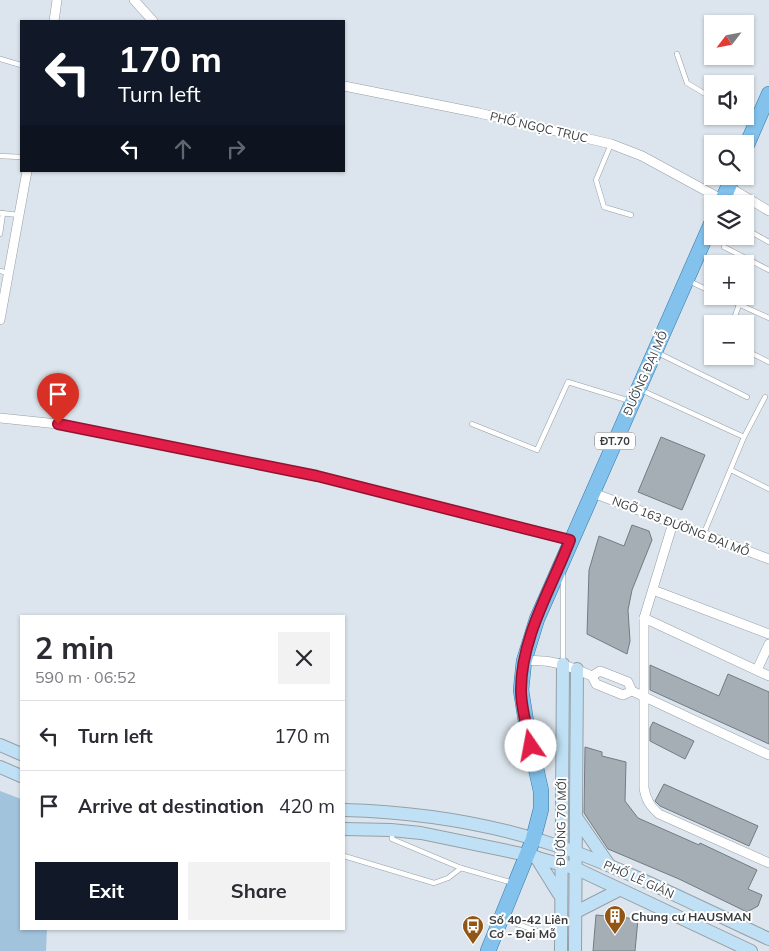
<!DOCTYPE html>
<html lang="en">
<head>
<meta charset="utf-8">
<style>
  :root { --surface:#fff; --page:#f2f2f3; --text:#2b2b33; --muted:#7c7c81; --line:#e1e1e2; --accent:#111827 }
  body { margin:0; font-family:Mulish,sans-serif; background:var(--page); color:var(--text); height:100vh; display:flex; flex-direction:column; font-size:19px; white-space:nowrap }
  * { box-sizing:border-box; margin:0 }
  p { font-size:16px; color:var(--muted) }
  .icon { flex:none; width:28px; height:28px; fill:none; stroke:currentColor; stroke-width:2; stroke-linecap:round; stroke-linejoin:round }
  .map { position:relative; flex:1; overflow:hidden }
  .side { position:absolute; left:20px; top:615px; width:325px; height:315px; display:flex; flex-direction:column; background:var(--surface); border-radius:0px; box-shadow:0 1px 4px #0004 }
  .side>* { flex:none }
  .guide { position:absolute; left:20px; top:20px; width:325px; height:152px; border-radius:0px; box-shadow:0 1px 4px #0004; background:#111827; color:#fff; overflow:hidden }
  .needle { width:32px; rotate:238deg }
  .controls { position:absolute; left:704px; top:15px; display:grid; gap:10px }
  .controls a { display:grid; place-items:center; width:50px; height:50px; border-radius:0px; background:var(--surface); box-shadow:0 1px 4px #0004; font-size:25px }
  .pin { position:absolute; display:grid; place-items:center; width:42px; height:42px; color:#fff; margin:-51px -21px; border-radius:50% 50% 50% 0; rotate:-45deg; box-shadow:0 0 5px #0007 }
  .pin .icon { rotate:45deg }
  .me { position:absolute; width:55px; margin:-28px; rotate:348deg; stroke-linejoin:round; filter:drop-shadow(0 0 4px #0008) }
  .turn { display:flex; align-items:center; gap:18px; height:105px; padding:0 15px; font-size:22px }
  .turn .icon { width:65px; height:65px; stroke-width:2.5 }
  .turn b { display:block; font-size:35px; line-height:42px }
  .lanes { display:flex; align-items:center; height:48px; padding:0 15px; background:#0003; justify-content:center; gap:25px; direction:ltr }
  .lanes .off { opacity:.35 }
  .round { display:grid; place-items:center; flex:none; width:52px; height:52px; border-radius:0px; background:var(--page) }
  .head { display:flex; align-items:center; justify-content:space-between; height:85px; padding:0 15px }
  h1 { font-size:30px; font-weight:700; line-height:38px }
  .cta { display:flex; gap:10px; margin-top:auto; padding:10px 15px }
  .cta a { flex:1; height:58px; border-radius:0px; background:var(--accent); color:#fff; font-size:20px; font-weight:700; line-height:58px; text-align:center }
  .cta a+a { background:var(--page); color:var(--text) }
  ul { padding:0; list-style:none }
  li { display:flex; align-items:center; gap:15px; height:70px; padding:0 15px; border-top:1px solid var(--line) }
  li div { flex:1 }
  li b { display:block; font-size:19px }
  li em { font-style:normal }
  .map>svg:first-child { display:block }
  .green { fill:#a2c3dc }
  .building { fill:#a5aeb5; stroke:#737b82 }
  .lines { fill:none; stroke-linecap:round; stroke-linejoin:round }
  .lane-casing { stroke:#969fa6; stroke-width:5.5 }
  .street-casing { stroke:#969fa6; stroke-width:10 }
  .secondary-casing { stroke:#969fa6; stroke-width:14 }
  .primary-casing { stroke:#3279a7; stroke-width:16 }
  .lane { stroke:#fff; stroke-width:4.5 }
  .street { stroke:#fff; stroke-width:9 }
  .secondary { stroke:#c0e1f5; stroke-width:12 }
  .primary { stroke:#82c2ec; stroke-width:15 }
  .route-casing { stroke:#92132f; stroke-width:12 }
  .route { stroke:#e11d48; stroke-width:9 }
  .labels { text-anchor:middle; dominant-baseline:central; stroke-width:4; stroke-linejoin:round; paint-order:stroke }
  .shield { fill:#fff; stroke:#747779; stroke-width:1 }
  .shield-label { font-size:11px; font-weight:bold; fill:#393d40 }
  .street-label { font-size:12px; fill:#393d40; stroke:#fff }
  .poi-label { font-size:12px; font-weight:bold; fill:#393d40; stroke:#fff; text-anchor:start }
</style>
</head>
<body>
<div class="map">
<svg width="769" height="951" viewBox="0 0 769 951">
  <rect width="100%" height="100%" fill="#dce5ed"/>
  <polygon class="green" points="0,791 21,799 21,929 47,929 46,951 0,951"/>
  <g class="building">
    <polygon points="661,437 705,455 682,510 638,492"/>
    <polygon points="632,525 649,531 652,540 632,590 628,610 630,641 627,654 587,634 589,570 599,536 624,546"/>
    <polygon points="650,665 719,696 728,674 769,692 769,744 650,690"/>
    <polygon points="653,722 694,741 685,759 650,741 650,728"/>
    <polygon points="585,747 602,752 602,756 626,762 625,801 638,818 699,845 700,843 757,870 748,889 762,895 758,906 747,912 679,879 608,849 584,813"/>
    <polygon points="664,784 758,826 749,846 660,806 655,801"/>
    <polygon points="596,915 638,919 635,951 593,951"/>
  </g>
  <g class="lines">
    <g class="lane-casing">
      <g id="lane">
        <polyline points="677,54 687,83 712,98"/>
        <polyline points="0,59 21,65"/>
        <polyline points="745,115 754,120"/>
        <polyline points="611,144 596,180 604,207 631,215"/>
        <polyline points="0,156 21,157"/>
        <polyline points="0,213 19,215"/>
        <polyline points="751,232 769,242"/>
        <polyline points="0,234 3,213"/>
        <polyline points="724,247 769,270"/>
        <polyline points="0,271 8,273"/>
        <polyline points="689,281 712,292"/>
        <polyline points="721,296 769,318"/>
        <polyline points="732,324 739,305"/>
        <polyline points="745,350 769,362"/>
        <polyline points="658,353 747,397"/>
        <polyline points="641,390 744,437"/>
        <polyline points="472,424 537,450 568,382 630,401"/>
        <polyline points="731,470 769,489"/>
        <polyline points="704,533 744,437 765,397"/>
        <polyline points="563,575 563,662"/>
        <polyline points="392,831 392,839 461,868 513,883"/>
        <polyline points="344,856 434,883 448,878 461,868"/>
        <polyline points="503,919 540,932"/>
      </g>
    </g>
    <g class="street-casing">
      <g id="street">
        <polyline points="134,0 153,21"/>
        <polyline points="54,21 57,0"/>
        <polyline points="344,86 479,113 611,144 642,156 723,200"/>
        <polyline points="729,187 769,211"/>
        <polyline points="0,320 27,171"/>
        <polyline points="0,418 58,424 317,476 570,540"/>
        <polyline points="593,493 769,559"/>
        <path d="M 673,523 L 644,618 L 644,788 C 646,800 650,806 659,814 L 769,863"/>
        <polyline points="653,590 769,634"/>
        <polyline points="644,618 769,676"/>
        <path d="M 524,661 C 550,658 569,666 592,676 L 596,684 L 623,695 L 632,691"/>
        <polyline points="757,670 769,644"/>
        <polyline points="592,676 600,671 628,682 632,691 769,755"/>
      </g>
    </g>
    <g class="secondary-casing">
      <g id="secondary">
        <polyline points="0,745 21,754"/>
        <polyline points="0,767 21,776"/>
        <path d="M 344,810 C 418,812 494,824 564,848 C 634,873 701,908 769,939"/>
        <polyline points="576,817 609,865"/>
        <polyline points="344,829 391,830 421,833 527,855 577,869 751,951"/>
        <polyline points="536,857 559,894"/>
        <polyline points="576,912 619,890"/>
        <polyline points="561,951 563,664"/>
        <polyline points="575,951 577,669"/>
      </g>
    </g>
    <g class="primary-casing">
      <g id="primary">
        <polyline points="745,149 769,94"/>
        <polyline points="721,204 733,176"/>
        <polyline points="488,951 533,840 541,809 541,791 527,728 521,690 524,661 537,619 712,222"/>
      </g>
    </g>
    <use href="#lane" class="lane"/>
    <use href="#street" class="street"/>
    <use href="#secondary" class="secondary"/>
    <use href="#primary" class="primary"/>
  </g>
  <g class="lines">
    <g class="route-casing">
      <path id="route" d="M 58,424 L 317,476 L 570,540 C 552,587 521,637 521,690 C 521,708 527,728 531,746"/>
    </g>
    <use href="#route" class="route"/>
  </g>
  <defs>
    <g id="building-pin" transform="scale(1.125)"><path d="M0 17L-7.5 6A9.5 9.5 0 1 1 7.5 6Z" fill="#915615" stroke="#fff"/><path d="M-4-6H4V6H1V3H-1V6H-4ZM-2.5-4.3h1.7v1.8h-1.7ZM.8-4.3h1.7v1.8H.8ZM-2.5-1h1.7V.8h-1.7ZM.8-1h1.7V.8H.8Z" fill="#fff"/></g>
    <g id="bus-pin" transform="scale(1.125)"><path d="M0 17L-7.5 6A9.5 9.5 0 1 1 7.5 6Z" fill="#915615" stroke="#fff"/><path d="M-5-6H5V4H4V6H2V4H-2V6H-4V4H-5ZM-3.5-4V0h7V-4ZM-3.5 1.2v1.5H-2V1.2ZM2 1.2v1.5H3.5V1.2Z" fill="#fff"/></g>
  </defs>
  <g fill-rule="evenodd">
    <use href="#building-pin" x="615" y="916"/>
    <use href="#bus-pin" x="473" y="926"/>
  </g>
  <g class="labels">
    <rect class="shield" x="595" y="432.5" width="40" height="17" rx="4"/>
    <g class="shield-label">
      <text x="615" y="441">ĐT.70</text>
    </g>
    <g class="street-label">
      <text transform="translate(539 127) rotate(13)">PHỐ NGỌC TRỤC</text>
      <text transform="translate(645 373) rotate(-66)">ĐƯỜNG ĐẠI MỖ</text>
      <text transform="translate(681 526) rotate(21)">NGÕ 163 ĐƯỜNG ĐẠI MỖ</text>
      <text transform="translate(561 822) rotate(-89)">ĐƯỜNG 70 MỚI</text>
      <text transform="translate(639 879) rotate(24)">PHỐ LÊ GIẢN</text>
    </g>
    <g class="poi-label">
      <text x="631" y="916">Chung cư HAUSMAN</text>
      <text x="489" y="919">Số 40-42 Liên<tspan x="489" dy="14">Cơ - Đại Mỗ</tspan></text>
    </g>
  </g>
</svg>
<div class="controls">
<a><svg class="needle" viewBox="-14 -14 28 28"><path d="M0-13l5 13h-10z" fill="#e53935"/><path d="M0 13l5-13h-10z" fill="#7c7c81"/></svg></a>
<a><svg class="icon" aria-label="sound" viewBox="0 0 24 24"><path d="M4 9h4l5-4v14l-5-4H4zM17 9q2 3 0 6"/></svg></a>
<a><svg class="icon" aria-label="search" viewBox="0 0 24 24"><circle cx="10" cy="10" r="6"/><path d="M15 15l6 6"/></svg></a>
<a><svg class="icon" aria-label="layers" viewBox="0 0 24 24"><path d="M12 4l9 5-9 5-9-5zM3 14l9 5 9-5"/></svg></a>
<a>+</a>
<a>−</a>
</div>
<div class="pin" style="left:58px;top:424px;background:#d93025"><svg class="icon" aria-label="arrive" viewBox="0 0 24 24"><path d="M6 21V4h12l-3 4 3 4H6"/></svg></div>
<svg class="me" style="left:531px;top:746px" viewBox="-20 -20 40 40"><circle r="19" fill="#fff"/><path d="M0-13L10 11 0 6-10 11z" fill="#e11d48"/></svg>
<div class="guide">
<div class="turn"><svg class="icon" aria-label="left" viewBox="0 0 24 24"><path d="M17 20v-9H6M10 6l-5 5 5 5"/></svg><div><b>170 m</b>Turn left</div></div>
<div class="lanes"><svg class="icon" aria-label="left" viewBox="0 0 24 24"><path d="M17 20v-9H6M10 6l-5 5 5 5"/></svg><svg class="icon off" aria-label="ahead" viewBox="0 0 24 24"><path d="M12 20V5M6 11l6-6 6 6"/></svg><svg class="icon off" aria-label="right" viewBox="0 0 24 24"><path d="M7 20v-9h11M14 6l5 5-5 5"/></svg></div>
</div>
<section class="side">
<div class="head"><div><h1>2 min</h1><p>590 m · 06:52</p></div><a class="round"><svg class="icon" aria-label="close" viewBox="0 0 24 24"><path d="M6 6l12 12M18 6L6 18"/></svg></a></div>
<ul>
<li><svg class="icon" aria-label="left" viewBox="0 0 24 24"><path d="M17 20v-9H6M10 6l-5 5 5 5"/></svg><div><b>Turn left</b></div><em>170 m</em></li>
<li><svg class="icon" aria-label="arrive" viewBox="0 0 24 24"><path d="M6 21V4h12l-3 4 3 4H6"/></svg><div><b>Arrive at destination</b></div><em>420 m</em></li>
</ul>
<div class="cta"><a>Exit</a><a>Share</a></div>
</section>
</div>
</body>
</html>
